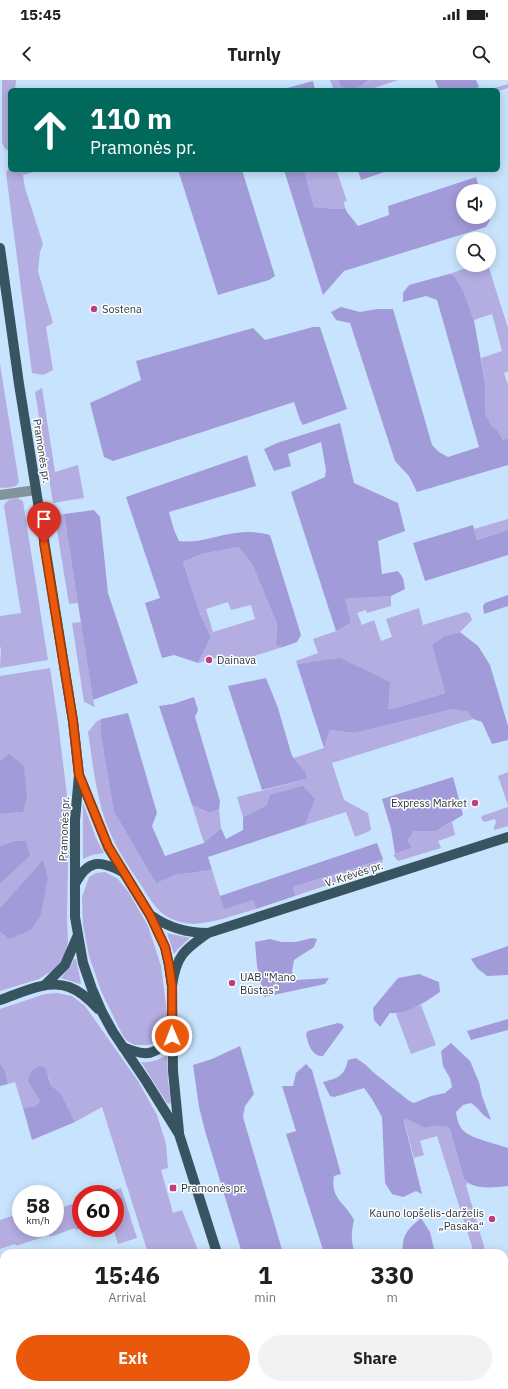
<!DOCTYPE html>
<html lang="en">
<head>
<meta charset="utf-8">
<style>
  :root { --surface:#fff; --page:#f2f2f2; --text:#202124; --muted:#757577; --accent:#ea580c }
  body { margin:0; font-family:"IBM Plex Sans",sans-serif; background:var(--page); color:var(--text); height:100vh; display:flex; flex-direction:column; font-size:15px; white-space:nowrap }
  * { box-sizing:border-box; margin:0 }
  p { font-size:13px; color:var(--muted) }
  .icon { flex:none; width:22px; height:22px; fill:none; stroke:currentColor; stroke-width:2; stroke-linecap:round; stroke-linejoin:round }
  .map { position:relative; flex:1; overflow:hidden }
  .drawer { position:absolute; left:0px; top:1169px; width:508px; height:140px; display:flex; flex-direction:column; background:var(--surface); border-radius:12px 12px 0 0; box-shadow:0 2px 10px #0003 }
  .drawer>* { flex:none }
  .hud { position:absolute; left:8px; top:8px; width:492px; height:84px; border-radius:6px; box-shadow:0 2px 10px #0003; background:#00695c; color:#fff; overflow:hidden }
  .fabs { position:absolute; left:456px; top:104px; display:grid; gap:8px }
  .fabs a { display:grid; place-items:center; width:40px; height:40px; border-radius:50%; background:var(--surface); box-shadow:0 2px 10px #0003; font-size:20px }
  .speed { position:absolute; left:12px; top:1105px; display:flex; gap:8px; font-size:20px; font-weight:700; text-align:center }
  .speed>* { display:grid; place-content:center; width:52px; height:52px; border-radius:50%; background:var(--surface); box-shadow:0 2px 10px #0003; line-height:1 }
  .speed small { font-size:10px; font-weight:400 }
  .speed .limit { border:6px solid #d22; background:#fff; color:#111 }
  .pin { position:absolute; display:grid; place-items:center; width:34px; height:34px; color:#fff; margin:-41px -17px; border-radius:50% 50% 50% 0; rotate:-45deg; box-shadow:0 0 4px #0007 }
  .pin .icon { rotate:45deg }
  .me { position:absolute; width:44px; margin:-22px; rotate:359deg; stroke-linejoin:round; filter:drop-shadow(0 0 3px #0008) }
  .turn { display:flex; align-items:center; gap:14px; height:84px; padding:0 16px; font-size:18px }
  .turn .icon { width:52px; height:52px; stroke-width:2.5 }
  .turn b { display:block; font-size:28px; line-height:34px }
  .eta { display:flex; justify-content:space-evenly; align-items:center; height:68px; text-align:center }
  .eta b { font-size:24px; font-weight:800; line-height:28px }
  .cta { display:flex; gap:8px; margin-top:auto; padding:8px 16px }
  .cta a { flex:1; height:46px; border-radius:24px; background:var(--accent); color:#fff; font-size:16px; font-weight:800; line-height:46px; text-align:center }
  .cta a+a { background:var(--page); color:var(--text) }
  .status { display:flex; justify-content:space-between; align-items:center; height:28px; padding:0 20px; background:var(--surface); direction:ltr }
  .status svg { height:11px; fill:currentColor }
  header { display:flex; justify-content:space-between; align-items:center; height:52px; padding:0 16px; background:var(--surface); font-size:18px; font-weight:800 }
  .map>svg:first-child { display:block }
  .green { fill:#b3ade1; fill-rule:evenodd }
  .forest { fill:#a29bd9 }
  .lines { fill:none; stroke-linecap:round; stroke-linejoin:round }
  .minor { stroke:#83939a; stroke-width:10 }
  .major { stroke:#385460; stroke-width:10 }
  .route-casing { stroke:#983908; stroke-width:10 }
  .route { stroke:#ea580c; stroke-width:7 }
  .poi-dot { fill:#c13d82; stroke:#fff; stroke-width:1.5 }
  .labels { text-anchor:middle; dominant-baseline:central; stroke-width:3; stroke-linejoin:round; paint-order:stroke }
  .poi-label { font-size:11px; fill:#2b3640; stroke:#fff; text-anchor:start }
  .street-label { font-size:11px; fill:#2b3640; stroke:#fff }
</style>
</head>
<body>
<div class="status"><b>15:45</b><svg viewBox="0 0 49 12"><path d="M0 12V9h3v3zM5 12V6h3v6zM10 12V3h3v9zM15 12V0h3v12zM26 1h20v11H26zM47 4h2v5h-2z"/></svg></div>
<header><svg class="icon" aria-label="back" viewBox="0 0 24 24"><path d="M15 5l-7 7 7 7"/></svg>Turnly<svg class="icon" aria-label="search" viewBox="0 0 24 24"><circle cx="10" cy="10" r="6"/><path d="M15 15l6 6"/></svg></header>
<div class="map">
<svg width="508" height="1309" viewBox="0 0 508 1309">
  <rect width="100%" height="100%" fill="#c8e3fd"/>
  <g class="green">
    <polygon points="2,0 16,0 15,10 10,10 10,71 5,69 2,63"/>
    <polygon points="330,0 338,0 341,7 348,10 334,10"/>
    <polygon points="369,0 398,0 368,10 352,10"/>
    <polygon points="508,4 508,8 498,11 498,10 488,10"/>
    <polygon points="10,86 10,90 41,90 23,95 25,108 43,164 40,172 38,191 53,243 46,247 53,290 43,295 32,293 6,93"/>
    <polygon points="304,90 331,90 337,92 347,121 344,122 345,128 337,129 314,127"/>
    <polygon points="475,185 488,185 508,248 508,291 504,293 508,305 508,358 503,360 498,351 492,346 485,333 485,303 481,278 502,271 492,234 474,240 464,213 449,194"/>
    <path d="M 0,284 L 19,402 C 16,409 7,407 0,408 Z"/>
    <polygon points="42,308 55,392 78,385 84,418 53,423 35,312"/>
    <path d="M 17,418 L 23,421 L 48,580 L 0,588 L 1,569 L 0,566 L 0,536 L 21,533 L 4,426 C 7,419 10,419 17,418 Z"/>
    <polygon points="64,434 78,523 69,524 55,438 58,436"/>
    <polygon points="508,439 508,450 477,460 474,449"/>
    <path d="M 240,467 L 252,484 L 277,544 L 276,564 L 283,567 L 222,586 L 219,577 L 198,583 L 211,557 L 200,534 L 183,482 L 202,474 ZM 228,522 L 231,530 L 251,525 L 255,539 L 213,552 L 206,529 Z"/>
    <polygon points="391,516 391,526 367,533 366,530 357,533 362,545 374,540 381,561 392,557 386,539 419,528 423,545 466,532 470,534 472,540 460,552 444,556 432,565 445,613 399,627 388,629 356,586 340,579 297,584 296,581 318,573 313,559 336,551 351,543 344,519"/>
    <polygon points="81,542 93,620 95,627 84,622 72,543"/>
    <polygon points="50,588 58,642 69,732 67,837 68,861 65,876 58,887 39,899 0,911 0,852 9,859 48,797 43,781 0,828 0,804 30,776 14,761 0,766 0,734 22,732 0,679 0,596"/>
    <polygon points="453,629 468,632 473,639 332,683 344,720 368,733 371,749 370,751 355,757 346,732 305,745 310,732 267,725 243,737 237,717 307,699 305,691 294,678 324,668 330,650 355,653"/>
    <path d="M 101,639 L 101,654 L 155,802 L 174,795 L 212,790 L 224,828 L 253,820 L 256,829 C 237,834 204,847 185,843 C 160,838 154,825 141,805 C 129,787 117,770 109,750 C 96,719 93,684 88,652 L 96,642 Z"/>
    <polygon points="508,692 508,725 498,696"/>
    <polygon points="83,723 96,758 104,773 92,775 83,779"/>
    <polygon points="192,725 210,733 219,729 221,748 204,763"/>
    <polygon points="508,727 508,746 494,750 494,747 496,743 495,739 484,742 481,738 482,736"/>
    <polygon points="452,742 455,755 438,761 441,768 398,781 393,775 412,768 408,760 414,751 436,751"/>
    <polygon points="383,779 381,787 295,816 293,807"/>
    <polygon points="105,792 118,799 129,813 148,846 161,886 168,940 165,952 157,962 148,965 135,965 127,961 122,954 101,911 89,876 83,845 82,817 89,797 96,793"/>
    <polygon points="167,853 190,858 178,869 174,874"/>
    <polygon points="74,879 76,879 81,903 80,904 61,898 70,887"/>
    <polygon points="57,913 72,916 85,926 138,1001 157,1035 166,1064 168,1088 161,1090 173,1133 182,1130 199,1173 148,1173 102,1027 75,1042 61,1014 51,1005 49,997 29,1001 40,1021 36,1026 23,1028 15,1002 8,1004 5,990 0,983 0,929 45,914"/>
    <polygon points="421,925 436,965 411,974 396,934"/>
    <path d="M 167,975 L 168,1001 L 171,1022 L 170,1024 L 167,1023 L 141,982 C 151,983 158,980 167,975 Z"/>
    <polygon points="406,1039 425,1048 434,1046 445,1046 450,1049 464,1099 468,1103 466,1105 486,1173 474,1173 437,1056 420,1061 424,1075 414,1078 404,1040"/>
    <polygon points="121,1108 137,1158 118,1164 113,1148 115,1148 115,1114 101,1114"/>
    <polygon points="81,1121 81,1148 82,1148 76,1150 75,1148 50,1157 49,1155 16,1166 15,1164 0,1169 0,1140 12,1136 18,1143 21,1142 21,1148 55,1148 55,1130"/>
    <polygon points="172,1305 242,1305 243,1309 172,1309"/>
  </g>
  <g class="forest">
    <path d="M 338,0 L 369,0 C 358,7 354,13 341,7 Z"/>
    <polygon points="435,0 476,0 479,7 471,10 439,10"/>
    <polygon points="313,1 315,10 280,10"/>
    <polygon points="178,90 242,90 275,196 269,200 218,215"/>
    <polygon points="284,90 304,90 314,127 337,129 345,128 347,132 358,146 389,135 388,126 476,97 480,111 463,111 463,137 489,137 490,140 486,147 344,191 323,215"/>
    <polygon points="358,90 390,90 361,100"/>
    <polygon points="449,194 454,196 464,213 474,240 485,303 485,333 492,346 498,351 503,360 508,358 508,385 417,412 409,396 395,381 350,243 336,240 331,232 341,227 360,232 377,229 393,229 432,365 439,372 448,377 479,367 437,220 426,216 403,222 403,213 409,205"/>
    <polygon points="313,247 320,247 347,329 303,345 300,340 294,322 113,381 104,377 90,323 141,300 136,281 253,248 265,260"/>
    <polygon points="340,343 354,403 398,423 405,451 378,461 382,494 398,491 403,498 405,509 391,516 345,519 351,543 336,551 291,412 325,397 326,390 321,362 288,374 291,386 274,391 264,369 277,363"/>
    <path d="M 247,375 L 256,406 L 169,432 L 174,450 L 179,461 C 198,464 217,455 236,453 C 247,451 259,452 270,455 L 301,555 L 297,562 L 283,567 L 276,565 L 277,544 L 252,484 L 239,467 L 202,474 L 183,482 L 200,534 L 211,557 L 198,583 L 174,575 L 162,578 L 145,523 L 160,518 L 126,417 Z"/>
    <polygon points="94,430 100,437 108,513 138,603 93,620 64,434"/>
    <polygon points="473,445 477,460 508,450 508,475 425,501 413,463"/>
    <polygon points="508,515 508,526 484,534 483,526 485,523"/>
    <polygon points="460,552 478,566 490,585 508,646 508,660 492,664 482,642 473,639 468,632 453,629 355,653 330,650 324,668 297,584 340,578 390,602 388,629 399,627 445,613 432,565 444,556"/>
    <polygon points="266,598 278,628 292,676 305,691 307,699 262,710 228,606"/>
    <polygon points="194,617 198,630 195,637 220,721 219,729 210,733 192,725 159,626 173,624"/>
    <polygon points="128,633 157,733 152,746 165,776 204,763 221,748 226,759 243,750 243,737 267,725 270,715 303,706 315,719 305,745 208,777 212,790 174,795 156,803 114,731 101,654 101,639"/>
    <polygon points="9,674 24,686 27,716 23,732 0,734 0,679 1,681"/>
    <polygon points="453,697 463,735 436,751 414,751 408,760 412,768 395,774 391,749 382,719"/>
    <polygon points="14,761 26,761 30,776 0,804 0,766"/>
    <polygon points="377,763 383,779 293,807 295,816 256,829 253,820 224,829 220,816"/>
    <polygon points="43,780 48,797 41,834 31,850 9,859 0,852 0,828"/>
    <polygon points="312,858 317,859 314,867 294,880 292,891 295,900 329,898 325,904 264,917 257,886 255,862 270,859 282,862 296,862"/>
    <polygon points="508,866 508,895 487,896 477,888 471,879"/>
    <path d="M 419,894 L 439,902 L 440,912 C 427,921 407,935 390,933 L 380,947 L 374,940 L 373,928 L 398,898 Z"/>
    <polygon points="508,939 508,950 471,960 467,951"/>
    <path d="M 338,943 L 342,944 L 344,947 L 323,976 C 312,977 308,964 306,954 L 308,951 Z"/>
    <path d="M 451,963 L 470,981 L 479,1002 L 482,1016 L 491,1040 C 482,1036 479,1028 471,1023 L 463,1025 L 456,1032 C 457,1039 459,1048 465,1052 C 473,1059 497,1064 508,1068 L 508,1106 C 493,1107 475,1111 464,1099 L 450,1049 L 445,1046 L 434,1046 L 425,1048 L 406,1039 L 404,1041 L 422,1114 L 416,1111 L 403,1117 L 392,1114 L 385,1103 L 382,1037 L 372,1019 L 364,1008 L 334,1017 L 330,1016 L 323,1002 C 339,998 344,996 348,980 L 356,978 L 366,985 L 373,992 L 408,1020 L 414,1023 L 431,1016 L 445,1013 L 452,1007 L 450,998 L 443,986 L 441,971 Z"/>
    <polygon points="240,966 254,1014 245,1026 243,1037 283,1173 242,1173 205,1051 199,1027 193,985 212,979"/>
    <polygon points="0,983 5,990 8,1004 0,1006"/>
    <path d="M 306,984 L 312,990 L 341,1094 L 334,1096 C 330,1119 345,1122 354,1140 C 351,1152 351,1162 355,1173 L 324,1173 L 286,1054 L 296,1051 L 282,1006 L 293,1006 L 296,993 Z"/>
    <polygon points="39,986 45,988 51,1005 61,1014 75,1042 32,1060 23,1028 36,1026 40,1021 28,1001 31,991"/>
    <path d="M 421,1138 L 430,1152 L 434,1169 L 432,1173 L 403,1173 C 401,1155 408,1149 421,1138 Z"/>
    <polygon points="294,1305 351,1305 338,1309 295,1309"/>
  </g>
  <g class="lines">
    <polyline class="minor" points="0,415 36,410"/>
    <g class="major">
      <polyline points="0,168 19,304 73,641 79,695 75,740 75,837 83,883 92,909 102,932 113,952 146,1001 179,1054 217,1173"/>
      <polyline points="80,697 108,767 150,835 165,867 169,885 172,906 173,991 179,1052"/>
      <path d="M 75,804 C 88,779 100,780 123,792"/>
      <path d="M 152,836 C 169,848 186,853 208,853"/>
      <polyline points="45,905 65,885 77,857"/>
      <path d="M 172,906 C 176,876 184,870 208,853 L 508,757"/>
      <path d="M 0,920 C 21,913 47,899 69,907 C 80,911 90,920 98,929"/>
      <path d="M 123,967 C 146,977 156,976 172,956"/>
      <polyline points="258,1305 260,1309"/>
    </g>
  </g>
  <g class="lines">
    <g class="route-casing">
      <polyline id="route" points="44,463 73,641 79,695 108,766 150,835 165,867 169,885 172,906 172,956"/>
    </g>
    <use href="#route" class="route"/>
  </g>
  <g class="poi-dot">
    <circle cx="94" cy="229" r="4"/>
    <circle cx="209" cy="580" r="4"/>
    <circle cx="475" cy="723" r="4"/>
    <circle cx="232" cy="903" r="4"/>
    <rect x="169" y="1104" width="8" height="8" rx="2"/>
    <circle cx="492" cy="1139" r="4"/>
  </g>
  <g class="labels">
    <g class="poi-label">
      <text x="102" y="229">Sostena</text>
      <text x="217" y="580">Dainava</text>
      <text x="467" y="723" text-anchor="end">Express Market</text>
      <text x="240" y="897">UAB "Mano<tspan x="240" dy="13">Būstas"</tspan></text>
      <text x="181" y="1108">Pramonės pr.</text>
      <text x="484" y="1133" text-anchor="end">Kauno lopšelis-darželis<tspan x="484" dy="13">„Pasaka“</tspan></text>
    </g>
    <g class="street-label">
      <text transform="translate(42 371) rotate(81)">Pramonės pr.</text>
      <text transform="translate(64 749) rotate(-88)">Pramonės pr.</text>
      <text transform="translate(354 794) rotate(-18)">V. Krėvės pr.</text>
    </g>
  </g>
</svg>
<div class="fabs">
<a><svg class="icon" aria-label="sound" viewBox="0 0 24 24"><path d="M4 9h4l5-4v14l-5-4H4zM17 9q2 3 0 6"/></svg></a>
<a><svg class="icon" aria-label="search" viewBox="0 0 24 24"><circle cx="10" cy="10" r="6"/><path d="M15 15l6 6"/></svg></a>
</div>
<div class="speed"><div>58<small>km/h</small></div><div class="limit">60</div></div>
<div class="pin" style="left:44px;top:463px;background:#d93025"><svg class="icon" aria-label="arrive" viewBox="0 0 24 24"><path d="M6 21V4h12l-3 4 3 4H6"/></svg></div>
<svg class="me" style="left:172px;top:956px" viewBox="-20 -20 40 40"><circle r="17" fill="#ea580c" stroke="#fff" stroke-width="3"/><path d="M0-11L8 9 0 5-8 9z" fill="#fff"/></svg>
<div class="hud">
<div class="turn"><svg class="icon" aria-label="ahead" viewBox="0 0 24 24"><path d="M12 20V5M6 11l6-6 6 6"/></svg><div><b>110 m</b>Pramonės pr.</div></div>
</div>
<section class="drawer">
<div class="eta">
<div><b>15:46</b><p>Arrival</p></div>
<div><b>1</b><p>min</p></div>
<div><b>330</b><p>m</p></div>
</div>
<div class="cta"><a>Exit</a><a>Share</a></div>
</section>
</div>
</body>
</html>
